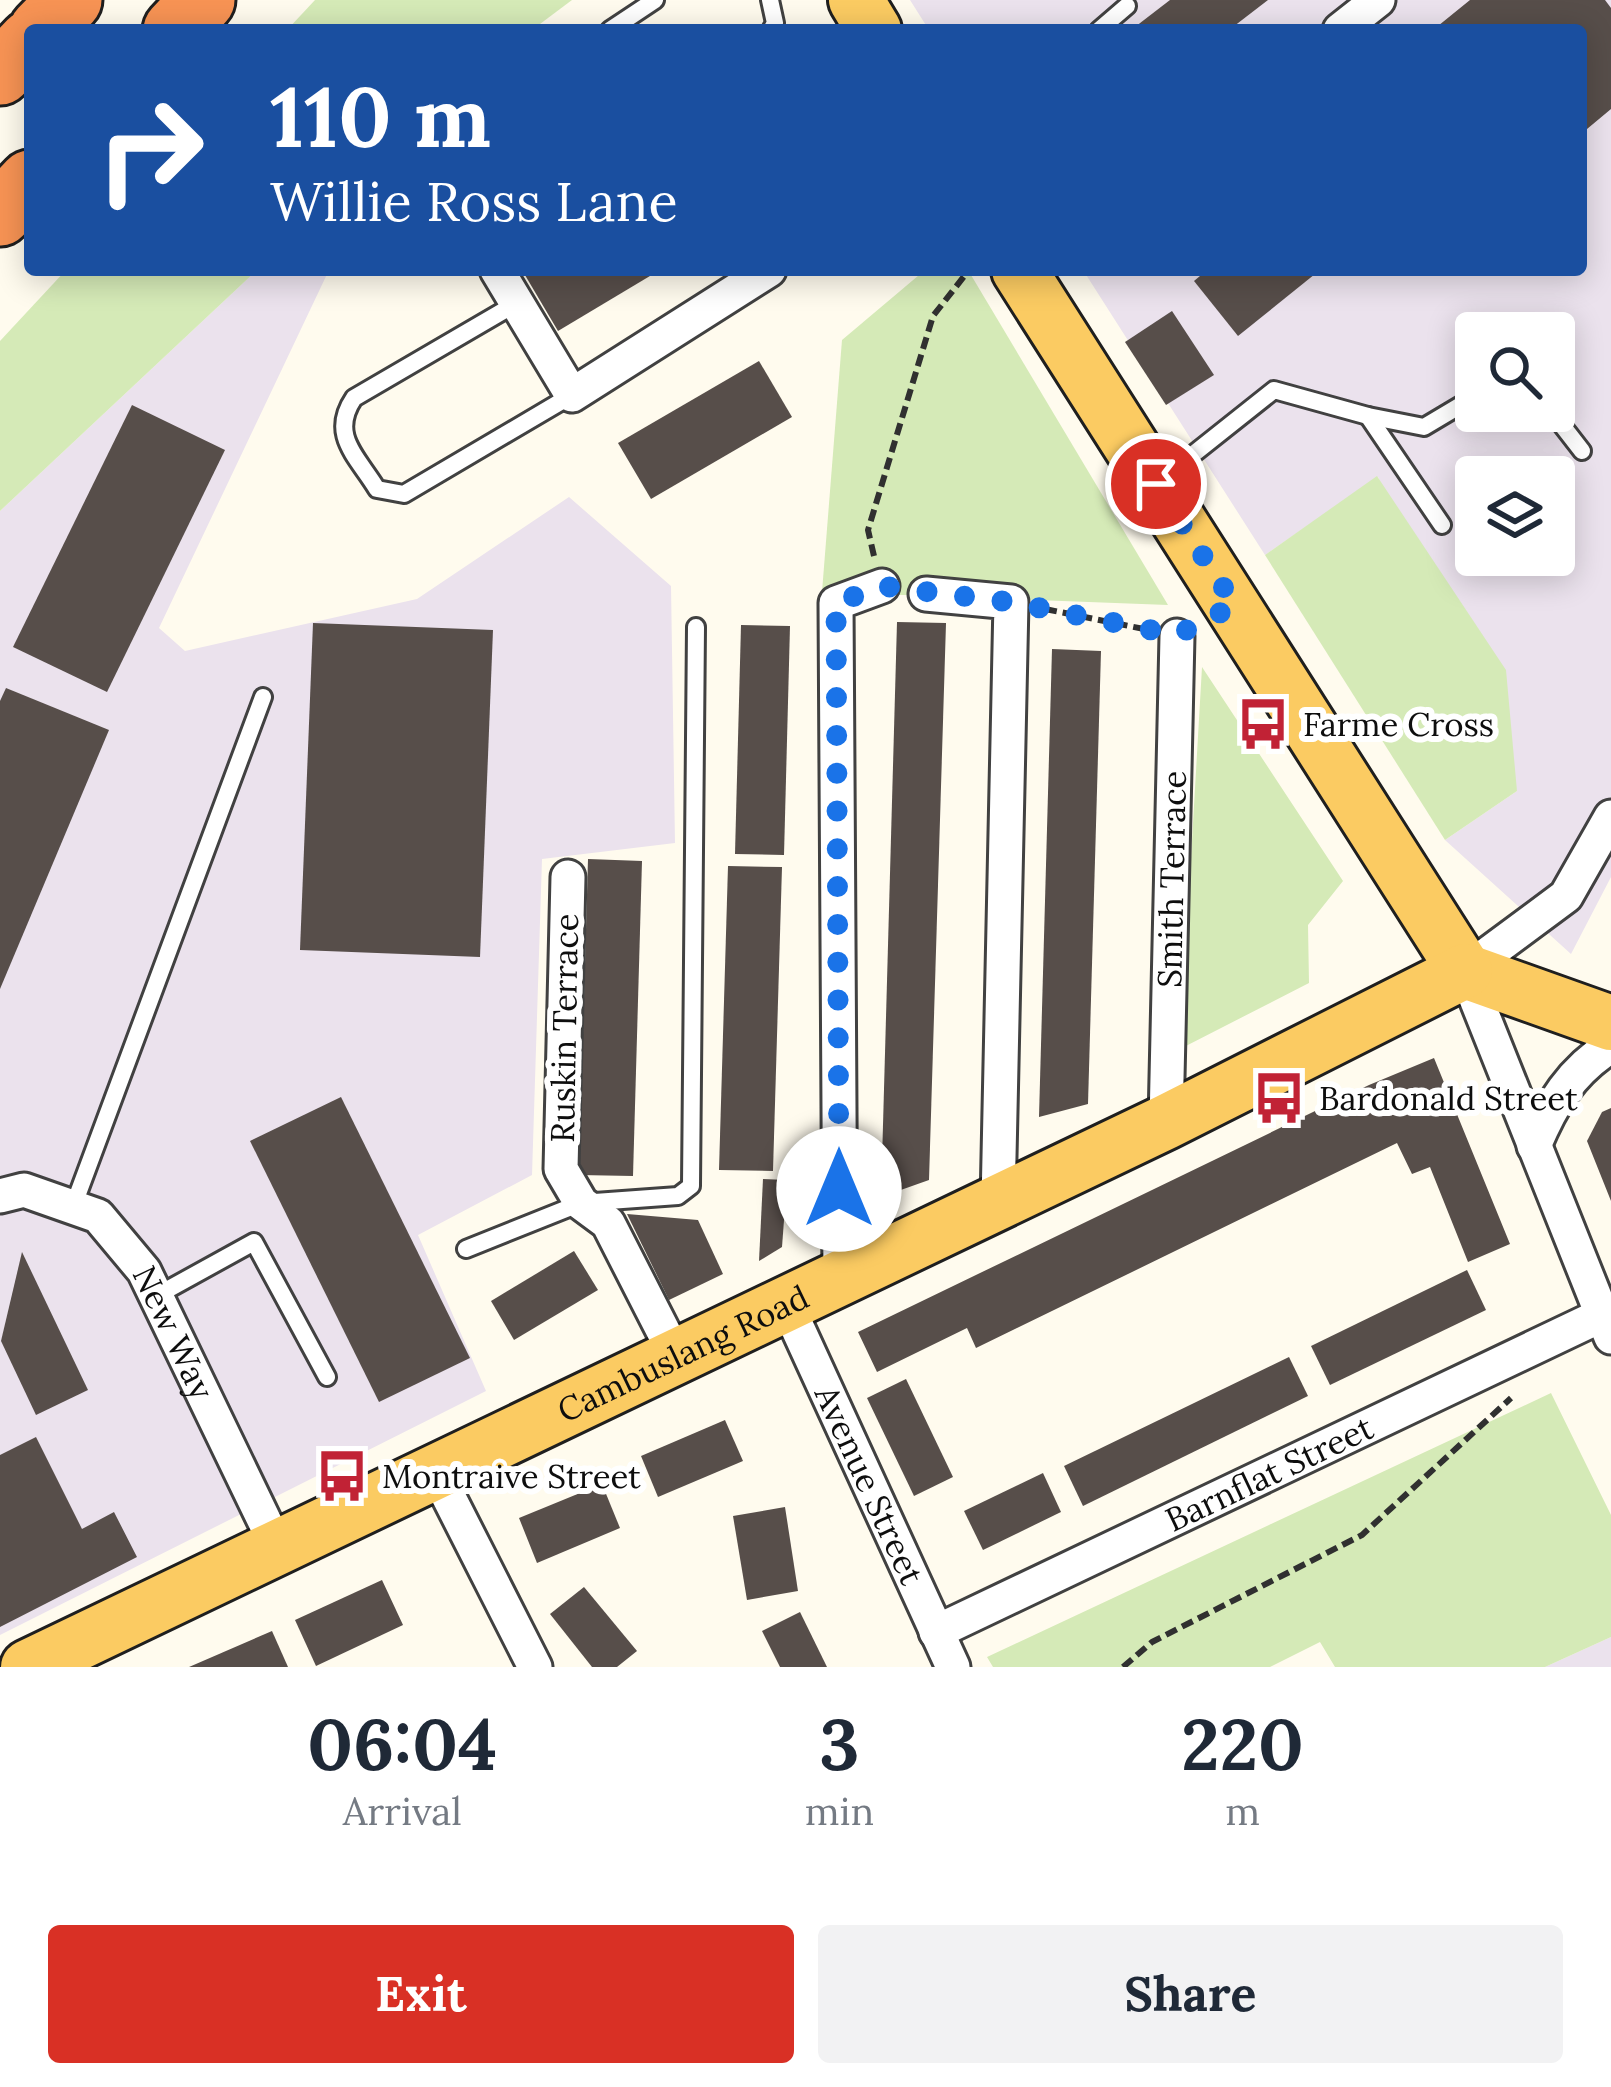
<!DOCTYPE html>
<html lang="en">
<head>
<meta charset="utf-8">
<style>
  :root { --surface:#fff; --page:#f2f2f3; --text:#1f2937; --muted:#747a83; --accent:#d93025 }
  body { margin:0; font-family:Lora,serif; background:var(--page); color:var(--text); height:100vh; display:flex; flex-direction:column; font-size:45px; white-space:nowrap }
  * { box-sizing:border-box; margin:0 }
  p { font-size:39px; color:var(--muted) }
  .icon { flex:none; width:66px; height:66px; fill:none; stroke:currentColor; stroke-width:2; stroke-linecap:round; stroke-linejoin:round }
  .map { position:relative; height:1667px; overflow:hidden }
  .drawer { display:flex; flex-direction:column; background:var(--surface); flex:1 }
  .drawer>* { flex:none }
  .banner { position:absolute; left:24px; top:24px; width:1563px; height:252px; border-radius:12px; box-shadow:0 6px 30px #0003; background:#1a4fa0; color:#fff; overflow:hidden }
  .tools { position:absolute; left:1455px; top:312px; display:grid; gap:24px }
  .tools a { display:grid; place-items:center; width:120px; height:120px; border-radius:12px; background:var(--surface); box-shadow:0 6px 30px #0003; font-size:60px }
  .pin { position:absolute; display:grid; place-items:center; width:102px; height:102px; color:#fff; margin:-51px; border:6px solid #fff; border-radius:50%; box-shadow:0 3px 12px #0007 }
  .me { position:absolute; width:132px; margin:-66px; rotate:0deg; stroke-linejoin:round; filter:drop-shadow(0 0 9px #0008) }
  .turn { display:flex; align-items:center; gap:42px; height:252px; padding:0 48px; font-size:54px }
  .turn .icon { width:156px; height:156px; stroke-width:2.5 }
  .turn b { display:block; font-size:84px; line-height:102px }
  .eta { display:flex; justify-content:space-evenly; align-items:center; height:204px; text-align:center }
  .eta b { font-size:72px; font-weight:800; line-height:84px }
  .primary-button { display:flex; gap:24px; margin-top:auto; padding:24px 48px }
  .primary-button a { flex:1; height:138px; border-radius:12px; background:var(--accent); color:#fff; font-size:48px; font-weight:800; line-height:138px; text-align:center }
  .primary-button a+a { background:var(--page); color:var(--text) }
  .map>svg:first-child { display:block }
  .industrial { fill:#ebe2ed; fill-rule:evenodd }
  .green { fill:#d5eab7 }
  .building { fill:#574e4a }
  .lines { fill:none; stroke-linecap:round; stroke-linejoin:round }
  .service-casing { stroke:#414141; stroke-width:22 }
  .minor-casing { stroke:#414141; stroke-width:39 }
  .primary-casing { stroke:#1f1f1f; stroke-width:60 }
  .motorway-casing { stroke:#1f1f1f; stroke-width:69 }
  .path { stroke:#303030; stroke-width:6; stroke-dasharray:12 6; stroke-linecap:butt }
  .service { stroke:#fff; stroke-width:16 }
  .minor { stroke:#fff; stroke-width:33 }
  .primary { stroke:#fbcb62; stroke-width:54 }
  .motorway { stroke:#f79354; stroke-width:63 }
  .route { stroke:#1a73e8; stroke-width:21; stroke-dasharray:0 37.8 }
  .labels { text-anchor:middle; dominant-baseline:central; stroke-width:12; stroke-linejoin:round; paint-order:stroke }
  .poi-label { font-size:33px; fill:#0e0e0e; stroke:#fff; text-anchor:start }
  .street-label { font-size:33px; fill:#0e0e0e; stroke:#fff }
</style>
</head>
<body>
<div class="map">
<svg width="1611" height="1667" viewBox="0 0 1611 1667">
  <rect width="100%" height="100%" fill="#fffbee"/>
  <g class="industrial">
    <path d="M 910,0 L 1611,0 L 1611,877 L 1571,954 L 1445,840 L 1517,791 L 1378,477 L 1265,555 L 1083,270 L 1581,270 L 1581,30 L 929,30 ZM 1476,333 L 1554,333 L 1554,411 L 1476,411 ZM 1476,477 L 1554,477 L 1554,555 L 1476,555 Z"/>
    <polygon points="257,270 329,270 159,628 185,651 417,599 569,497 671,586 675,843 542,859 532,1175 418,1235 486,1391 0,1635 0,511"/>
    <polygon points="1611,1637 1611,1667 1545,1667"/>
  </g>
  <g class="green">
    <polygon points="315,0 572,0 532,30 287,30"/>
    <polygon points="66,270 257,270 0,511 0,341"/>
    <polygon points="925,270 968,270 1168,605 822,592 842,340"/>
    <polygon points="1377,476 1506,670 1517,791 1445,840 1265,555"/>
    <polygon points="1202,667 1343,881 1308,925 1309,983 1180,1049"/>
    <polygon points="1551,1393 1611,1515 1611,1637 1545,1667 1335,1667 1320,1642 1270,1667 993,1667 987,1657"/>
  </g>
  <g class="building">
    <polygon points="1170,0 1268,0 1229,30 1131,30"/>
    <polygon points="1470,0 1605,0 1611,8 1611,109 1581,134 1581,30 1433,30"/>
    <polygon points="522,270 660,270 558,331"/>
    <polygon points="1207,270 1320,270 1238,336 1194,281"/>
    <polygon points="1172,311 1214,375 1166,405 1125,342"/>
    <polygon points="759,361 792,417 651,499 618,443"/>
    <polygon points="132,405 225,450 107,692 13,647"/>
    <polygon points="897,622 946,623 929,1180 881,1197"/>
    <polygon points="313,623 493,630 480,957 300,950"/>
    <polygon points="741,625 790,626 784,855 735,854"/>
    <polygon points="1052,649 1101,651 1088,1104 1039,1117"/>
    <polygon points="6,688 109,730 0,989 0,701"/>
    <polygon points="588,859 642,861 633,1176 579,1175"/>
    <polygon points="728,866 782,867 773,1171 719,1170"/>
    <polygon points="1434,1058 1510,1244 1468,1262 1430,1167 1412,1174 1397,1143 976,1348 967,1328 877,1372 858,1332 1369,1085"/>
    <polygon points="341,1097 470,1358 379,1402 250,1141"/>
    <polygon points="1611,1108 1611,1201 1587,1141 1602,1112"/>
    <polygon points="763,1179 787,1180 782,1247 759,1261"/>
    <polygon points="627,1214 698,1220 723,1274 669,1300"/>
    <polygon points="574,1251 598,1290 514,1340 491,1301"/>
    <polygon points="22,1252 88,1390 36,1415 1,1341"/>
    <polygon points="1467,1270 1486,1310 1330,1385 1311,1346"/>
    <polygon points="1289,1357 1308,1396 1083,1506 1064,1466"/>
    <polygon points="906,1379 953,1477 914,1496 867,1398"/>
    <polygon points="725,1420 743,1461 658,1497 641,1456"/>
    <polygon points="36,1437 82,1529 114,1512 137,1557 0,1627 0,1455"/>
    <polygon points="1043,1473 1061,1512 983,1550 964,1511"/>
    <polygon points="602,1484 620,1528 537,1563 519,1518"/>
    <polygon points="785,1507 798,1591 747,1600 733,1516"/>
    <polygon points="382,1580 403,1625 316,1666 295,1620"/>
    <polygon points="584,1587 637,1651 617,1667 592,1667 550,1614"/>
    <polygon points="800,1612 827,1667 780,1667 762,1631"/>
    <polygon points="272,1631 288,1667 189,1667"/>
  </g>
  <g class="lines">
    <g class="service-casing">
      <g id="service">
        <polyline points="770,0 775,23 771,30"/>
        <polyline points="610,30 655,0"/>
        <polyline points="1099,30 1127,6"/>
        <path d="M 517,303 L 354,398 C 329,435 357,456 377,489 L 404,494 L 572,395"/>
        <polyline points="1551,411 1582,451"/>
        <polyline points="1368,416 1442,525"/>
        <polyline points="1162,479 1274,390 1368,416 1424,427 1476,396"/>
        <polyline points="73,1207 263,697"/>
        <polyline points="466,1249 581,1203 678,1196 691,1186 696,627"/>
        <polyline points="156,1296 254,1242 327,1377"/>
      </g>
    </g>
    <g class="minor-casing">
      <g id="minor">
        <polyline points="1340,30 1378,0"/>
        <polyline points="497,270 572,395 769,270"/>
        <polyline points="926,594 1011,602 998,1203"/>
        <polyline points="1611,817 1566,896 1465,971 1611,1337"/>
        <polyline points="568,877 561,1169 581,1203 608,1223 677,1358"/>
        <path id="s1" d="M 1166,1122 L 1177,636"/>
        <path d="M 1534,1146 C 1552,1103 1571,1071 1611,1046"/>
        <path id="s2" d="M 0,1196 L 24,1190 L 98,1216 L 144,1271 L 278,1549"/>
        <polyline points="840,1279 836,603 882,586"/>
        <path id="s3" d="M 787,1305 L 953,1667"/>
        <polyline points="437,1474 535,1667"/>
        <path id="s4" d="M 936,1632 L 1602,1315"/>
      </g>
    </g>
    <g class="primary-casing">
      <g id="primary">
        <polyline points="856,0 874,30"/>
        <polyline points="1019,270 1465,971"/>
        <polyline points="1465,971 1611,1023"/>
        <path id="s5" d="M 28,1667 L 1166,1122 L 1465,971"/>
      </g>
    </g>
    <g class="motorway-casing">
      <g id="motorway">
        <polyline points="41,30 70,0"/>
        <polyline points="175,30 203,0"/>
        <polyline points="0,73 30,42"/>
        <polyline points="0,214 30,182"/>
      </g>
    </g>
    <g class="path">
      <polyline points="874,556 868,530 933,316 969,270"/>
      <polyline points="1045,609 1144,629"/>
      <polyline points="1123,1667 1152,1642 1362,1535 1511,1398"/>
    </g>
    <use href="#service" class="service"/>
    <use href="#minor" class="minor"/>
    <use href="#primary" class="primary"/>
    <use href="#motorway" class="motorway"/>
  </g>
  <g class="lines">
    <polyline class="route" points="839,1189 836,603 882,586 1010,602 1177,635 1235,605 1156,484"/>
  </g>
  <defs>
    <g id="bus-bare" transform="scale(4.14)"><path d="M-5-6H5V4H4V6H2V4H-2V6H-4V4H-5ZM-3.5-4V0h7V-4ZM-3.5 1.2v1.5H-2V1.2ZM2 1.2v1.5H3.5V1.2Z" fill="#c12235" stroke="#fff" stroke-width="2.5" paint-order="stroke"/></g>
  </defs>
  <g fill-rule="evenodd">
    <use href="#bus-bare" x="1263" y="724"/>
    <use href="#bus-bare" x="1279" y="1098"/>
    <use href="#bus-bare" x="342" y="1476"/>
  </g>
  <g class="labels">
    <g class="poi-label">
      <text x="1303" y="724">Farme Cross</text>
      <text x="1319" y="1098">Bardonald Street</text>
      <text x="382" y="1476">Montraive Street</text>
    </g>
    <g class="street-label">
      <text stroke="none"><textPath href="#s1" startOffset="243">Smith Terrace</textPath></text>
      <text transform="translate(564 1028) rotate(-89)">Ruskin Terrace</text>
      <text stroke="none"><textPath href="#s2" startOffset="243">New Way</textPath></text>
      <text stroke="none"><textPath href="#s5" startOffset="726">Cambuslang Road</textPath></text>
      <text stroke="none"><textPath href="#s4" startOffset="369">Barnflat Street</textPath></text>
      <text stroke="none"><textPath href="#s3" startOffset="198">Avenue Street</textPath></text>
    </g>
  </g>
</svg>
<div class="tools">
<a><svg class="icon" aria-label="search" viewBox="0 0 24 24"><circle cx="10" cy="10" r="6"/><path d="M15 15l6 6"/></svg></a>
<a><svg class="icon" aria-label="layers" viewBox="0 0 24 24"><path d="M12 4l9 5-9 5-9-5zM3 14l9 5 9-5"/></svg></a>
</div>
<div class="pin" style="left:1156px;top:484px;background:#d93025"><svg class="icon" aria-label="arrive" viewBox="0 0 24 24"><path d="M6 21V4h12l-3 4 3 4H6"/></svg></div>
<svg class="me" style="left:839px;top:1189px" viewBox="-20 -20 40 40"><circle r="19" fill="#fff"/><path d="M0-13L10 11 0 6-10 11z" fill="#1a73e8"/></svg>
<div class="banner">
<div class="turn"><svg class="icon" aria-label="right" viewBox="0 0 24 24"><path d="M7 20v-9h11M14 6l5 5-5 5"/></svg><div><b>110 m</b>Willie Ross Lane</div></div>
</div>
</div>
<section class="drawer">
<div class="eta">
<div><b>06:04</b><p>Arrival</p></div>
<div><b>3</b><p>min</p></div>
<div><b>220</b><p>m</p></div>
</div>
<div class="primary-button"><a>Exit</a><a>Share</a></div>
</section>
</body>
</html>
